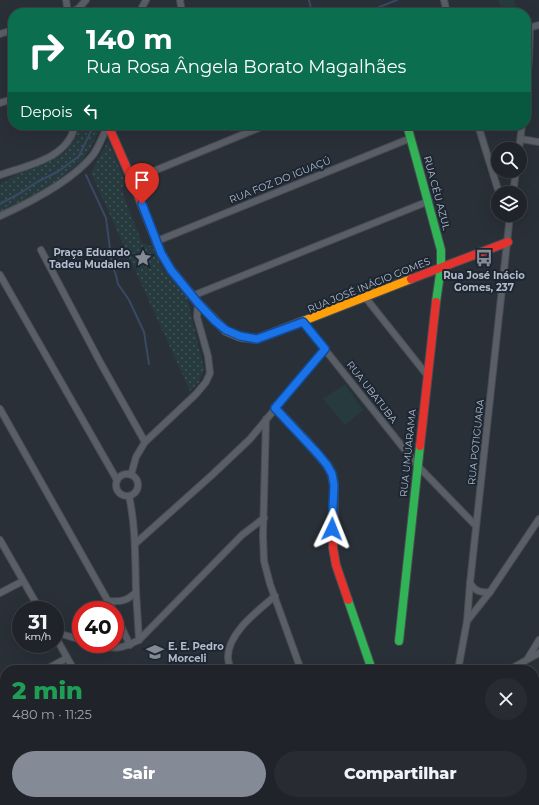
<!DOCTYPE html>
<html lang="pt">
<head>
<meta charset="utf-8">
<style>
  :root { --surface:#20242a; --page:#282c32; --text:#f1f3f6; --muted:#a2a4a8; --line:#3d4147; --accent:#848b96 }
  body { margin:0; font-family:Montserrat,sans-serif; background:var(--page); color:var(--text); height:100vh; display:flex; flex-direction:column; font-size:15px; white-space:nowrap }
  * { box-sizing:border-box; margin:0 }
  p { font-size:13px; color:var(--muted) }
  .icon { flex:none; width:22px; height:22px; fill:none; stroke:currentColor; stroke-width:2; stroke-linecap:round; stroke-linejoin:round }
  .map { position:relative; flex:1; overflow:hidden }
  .drawer { position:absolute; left:0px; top:665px; width:539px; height:140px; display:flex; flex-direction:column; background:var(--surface); border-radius:16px 16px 0 0; box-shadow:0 4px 16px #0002,0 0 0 1px var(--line) }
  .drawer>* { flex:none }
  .top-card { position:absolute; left:8px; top:8px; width:523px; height:122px; border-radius:16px; box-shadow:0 4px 16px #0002,0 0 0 1px var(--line); background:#0b6e4f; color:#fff; overflow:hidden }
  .tools { position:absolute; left:491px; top:142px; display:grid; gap:8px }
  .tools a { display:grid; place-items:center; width:36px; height:36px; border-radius:50%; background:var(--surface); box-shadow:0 4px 16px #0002,0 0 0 1px var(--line); font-size:20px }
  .speed { position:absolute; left:12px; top:601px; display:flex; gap:8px; font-size:20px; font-weight:700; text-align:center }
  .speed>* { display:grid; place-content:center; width:52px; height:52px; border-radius:50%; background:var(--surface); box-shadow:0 4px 16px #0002,0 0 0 1px var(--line); line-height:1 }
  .speed small { font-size:10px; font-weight:400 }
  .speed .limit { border:6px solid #d22; background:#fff; color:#111 }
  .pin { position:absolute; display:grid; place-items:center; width:34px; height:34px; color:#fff; margin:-41px -17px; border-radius:50% 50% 50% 0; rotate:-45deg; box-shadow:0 0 4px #0007 }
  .pin .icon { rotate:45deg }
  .me { position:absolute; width:44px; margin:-22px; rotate:2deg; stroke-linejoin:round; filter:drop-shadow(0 0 3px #0008) }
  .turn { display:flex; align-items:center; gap:14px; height:84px; padding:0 12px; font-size:18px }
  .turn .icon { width:52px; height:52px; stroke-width:2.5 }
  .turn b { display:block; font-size:28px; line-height:34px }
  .then { display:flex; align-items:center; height:38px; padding:0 12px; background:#0003; gap:8px; font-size:15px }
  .round { display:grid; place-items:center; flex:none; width:42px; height:42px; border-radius:21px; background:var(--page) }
  .overview { display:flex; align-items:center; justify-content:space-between; height:68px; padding:0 12px }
  h1 { font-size:24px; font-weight:800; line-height:30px; color:#1e9e55 }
  .cta { display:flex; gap:8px; margin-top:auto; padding:8px 12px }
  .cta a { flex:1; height:46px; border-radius:24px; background:var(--accent); color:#fff; font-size:16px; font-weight:800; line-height:46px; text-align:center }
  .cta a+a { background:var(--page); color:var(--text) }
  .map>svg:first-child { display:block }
  .grass { fill:url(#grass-dots) }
  .pitch { fill:#273a3e }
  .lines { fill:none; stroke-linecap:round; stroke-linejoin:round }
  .stream { stroke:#384963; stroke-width:2 }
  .street-casing { stroke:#484c53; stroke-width:8 }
  .fast-casing { stroke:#484c53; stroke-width:10 }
  .slow-casing { stroke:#484c53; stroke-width:10 }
  .jam-casing { stroke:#484c53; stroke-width:10 }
  .street { stroke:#5a5e66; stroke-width:6 }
  .fast { stroke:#30b455; stroke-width:8 }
  .slow { stroke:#ff9f0a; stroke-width:8 }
  .jam { stroke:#e5322d; stroke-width:8 }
  .route-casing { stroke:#114b97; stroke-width:10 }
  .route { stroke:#1a73e8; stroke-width:7 }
  .labels { text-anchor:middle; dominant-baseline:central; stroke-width:4; stroke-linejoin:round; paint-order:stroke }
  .street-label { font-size:10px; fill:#b4bcc9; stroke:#1d2633 }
  .poi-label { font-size:10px; font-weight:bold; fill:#b4bcc9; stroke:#1d2633; text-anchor:end }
</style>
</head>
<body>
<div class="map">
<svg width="539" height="805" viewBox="0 0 539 805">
  <defs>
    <pattern id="grass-dots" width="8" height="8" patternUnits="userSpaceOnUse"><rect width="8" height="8" fill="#273a3e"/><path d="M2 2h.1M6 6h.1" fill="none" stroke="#445559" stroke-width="1.8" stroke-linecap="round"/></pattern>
  </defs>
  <rect width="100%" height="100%" fill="#2a3038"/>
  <g class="grass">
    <polygon points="77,125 102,125 92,145 83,160 48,188 0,213 0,184 7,181 22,170 58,155 64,154 74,139"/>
    <polygon points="108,141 125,182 121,189 142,243 153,247 162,268 187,298 204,369 199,382 190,391 91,173"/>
  </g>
  <g class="pitch">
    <polygon points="498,0 514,0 518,13 502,13"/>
    <polygon points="345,384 363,410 345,425 323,399"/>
  </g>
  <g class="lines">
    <g class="stream">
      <polyline points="309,0 312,13"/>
      <polyline points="364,13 397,0"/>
      <polyline points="86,175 106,218 112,265 116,275 118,284 129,300 144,332 149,364"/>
      <polyline points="0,204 22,192 37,182 59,171 79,156 94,125"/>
    </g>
    <g class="street-casing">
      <g id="street">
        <polyline points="66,0 68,13"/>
        <polyline points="180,0 182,13"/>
        <polyline points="444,0 447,13"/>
        <polyline points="71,13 79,8 86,0"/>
        <polyline points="139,13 146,0"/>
        <polyline points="528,28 539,25"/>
        <polyline points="0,34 13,30"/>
        <polyline points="526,90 529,60 530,27"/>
        <polyline points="0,103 13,99"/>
        <polyline points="478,125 499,193"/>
        <polyline points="521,139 539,142"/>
        <polyline points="519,149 522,125"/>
        <path d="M 0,175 C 28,165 68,159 75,125"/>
        <polyline points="132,180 266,125"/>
        <polyline points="513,193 516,171"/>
        <path d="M 0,216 C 29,203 73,180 93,155 C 99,147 103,135 108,125"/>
        <polyline points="157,241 411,138"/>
        <polyline points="41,250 100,362 145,442"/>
        <polyline points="0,275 117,480"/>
        <polyline points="192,296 429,201"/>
        <polyline points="365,297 427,375"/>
        <polyline points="303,322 417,465 476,526"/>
        <polyline points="0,409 113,610"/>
        <polyline points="266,419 263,536 264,561 270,584 301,670"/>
        <circle cx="127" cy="485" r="11"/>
        <polyline points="131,475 136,457 145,442 196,394 206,382 210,373 208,356 197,317 198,303"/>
        <path d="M 129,496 C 136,528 135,559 136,591 C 137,607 138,624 139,640"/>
        <polyline points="0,540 40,610"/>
        <polyline points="136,543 212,475 250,439 325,349"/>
        <path d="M 470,583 C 475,591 480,593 490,592"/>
        <polyline points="0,593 23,581"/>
        <path d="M 108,601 C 121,602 127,601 136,592"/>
        <polyline points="115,614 130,645"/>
        <polyline points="467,621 490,592 539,519"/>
        <polyline points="55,632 81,640"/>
        <polyline points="55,636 74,670"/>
        <path d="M 97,644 C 117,650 120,649 139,640 L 242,535 L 264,518"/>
        <polyline points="528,658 539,640"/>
        <polyline points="45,670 67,658"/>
        <path d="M 231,670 C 230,666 228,662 228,658 C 227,633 259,610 275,596"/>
        <polyline points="458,670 467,621 470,583 510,215"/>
        <polyline points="509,670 539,653"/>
        <polyline points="534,694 539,696"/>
        <polyline points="0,695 5,693"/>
        <polyline points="0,745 5,754"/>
        <polyline points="534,762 539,763"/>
        <polyline points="0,800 5,798"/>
        <polyline points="143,800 146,805"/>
        <polyline points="508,800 508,805"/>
        <polyline points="181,805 190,800"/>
        <polyline points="314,805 323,800"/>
      </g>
    </g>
    <g class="fast-casing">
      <g id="fast">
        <polyline points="407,125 441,250 441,267 436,302"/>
        <polyline points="348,600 372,670"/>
        <polyline points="399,641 420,446"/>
      </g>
    </g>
    <g class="slow-casing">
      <polyline id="slow" points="226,331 240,337 257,339 411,279"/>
    </g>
    <g class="jam-casing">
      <g id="jam">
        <polyline points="108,125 132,180 161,253 171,270 198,303 226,331"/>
        <polyline points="411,279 508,242"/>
        <polyline points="275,408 309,444 327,465 332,474 334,485 333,548 336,565 348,600"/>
        <polyline points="420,446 436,302"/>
      </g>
    </g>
    <use href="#street" class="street"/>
    <use href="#fast" class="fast"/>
    <use href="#slow" class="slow"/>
    <use href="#jam" class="jam"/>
  </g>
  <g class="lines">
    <g class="route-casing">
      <polyline id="route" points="142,204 161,253 171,270 198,303 215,321 226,330 240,336 257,339 303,322 325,349 275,408 318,454 327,465 332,474 334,485 332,529"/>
    </g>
    <use href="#route" class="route"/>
  </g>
  <defs>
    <g id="sight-bare" transform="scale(1.38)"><path d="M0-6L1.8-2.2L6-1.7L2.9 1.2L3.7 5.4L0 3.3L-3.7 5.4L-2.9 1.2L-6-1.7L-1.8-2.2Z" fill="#848b96" stroke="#1d2633" stroke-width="2.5" paint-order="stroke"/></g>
    <g id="bus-bare" transform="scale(1.38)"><path d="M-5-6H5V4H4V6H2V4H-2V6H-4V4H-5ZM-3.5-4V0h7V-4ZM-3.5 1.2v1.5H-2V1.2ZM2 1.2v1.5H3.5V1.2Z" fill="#848b96" stroke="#1d2633" stroke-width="2.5" paint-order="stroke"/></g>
    <g id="school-bare" transform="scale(1.38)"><path d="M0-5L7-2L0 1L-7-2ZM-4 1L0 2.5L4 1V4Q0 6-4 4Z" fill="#848b96" stroke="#1d2633" stroke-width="2.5" paint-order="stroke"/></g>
  </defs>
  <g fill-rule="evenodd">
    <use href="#sight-bare" x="143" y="258"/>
    <use href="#bus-bare" x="484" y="258"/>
    <use href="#school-bare" x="155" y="652"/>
  </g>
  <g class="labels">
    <g class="street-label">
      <text transform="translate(280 180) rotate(-22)">RUA FOZ DO IGUAÇÚ</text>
      <text transform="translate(437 193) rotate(75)">RUA CÉU AZUL</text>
      <text transform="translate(369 285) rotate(-22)">RUA JOSÉ INÁCIO GOMES</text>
      <text transform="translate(372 392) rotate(52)">RUA UBATUBA</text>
      <text transform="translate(476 442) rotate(-84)">RUA POTIGUARA</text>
      <text transform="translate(408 453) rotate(-84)">RUA UMUARAMA</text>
    </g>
    <g class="poi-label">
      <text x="130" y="252">Praça Eduardo<tspan x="130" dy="12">Tadeu Mudalen</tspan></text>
      <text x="484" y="275" text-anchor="middle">Rua José Inácio<tspan x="484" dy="12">Gomes, 237</tspan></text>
      <text x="168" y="646" text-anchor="start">E. E. Pedro<tspan x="168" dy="12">Morceli</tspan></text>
    </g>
  </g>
</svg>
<div class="tools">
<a><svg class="icon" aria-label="search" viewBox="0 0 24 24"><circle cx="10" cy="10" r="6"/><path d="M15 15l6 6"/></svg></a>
<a><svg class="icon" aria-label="layers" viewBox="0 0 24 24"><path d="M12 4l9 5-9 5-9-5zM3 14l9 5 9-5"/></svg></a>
</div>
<div class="speed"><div>31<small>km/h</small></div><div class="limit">40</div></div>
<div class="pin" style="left:142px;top:204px;background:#d93025"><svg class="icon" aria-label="arrive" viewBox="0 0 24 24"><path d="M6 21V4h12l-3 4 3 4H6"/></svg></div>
<svg class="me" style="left:332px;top:529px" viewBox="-20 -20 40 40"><path d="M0-17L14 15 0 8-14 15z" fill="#1a73e8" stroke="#fff" stroke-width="4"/></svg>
<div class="top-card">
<div class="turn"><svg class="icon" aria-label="right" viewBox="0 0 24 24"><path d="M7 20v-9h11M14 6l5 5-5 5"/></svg><div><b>140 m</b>Rua Rosa Ângela Borato Magalhães</div></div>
<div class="then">Depois<svg class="icon" aria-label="left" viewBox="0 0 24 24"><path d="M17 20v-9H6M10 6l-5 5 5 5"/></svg></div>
</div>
<section class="drawer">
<div class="overview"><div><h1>2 min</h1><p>480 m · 11:25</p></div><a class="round"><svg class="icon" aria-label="close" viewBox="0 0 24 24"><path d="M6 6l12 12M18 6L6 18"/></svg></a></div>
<div class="cta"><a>Sair</a><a>Compartilhar</a></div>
</section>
</div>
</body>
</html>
